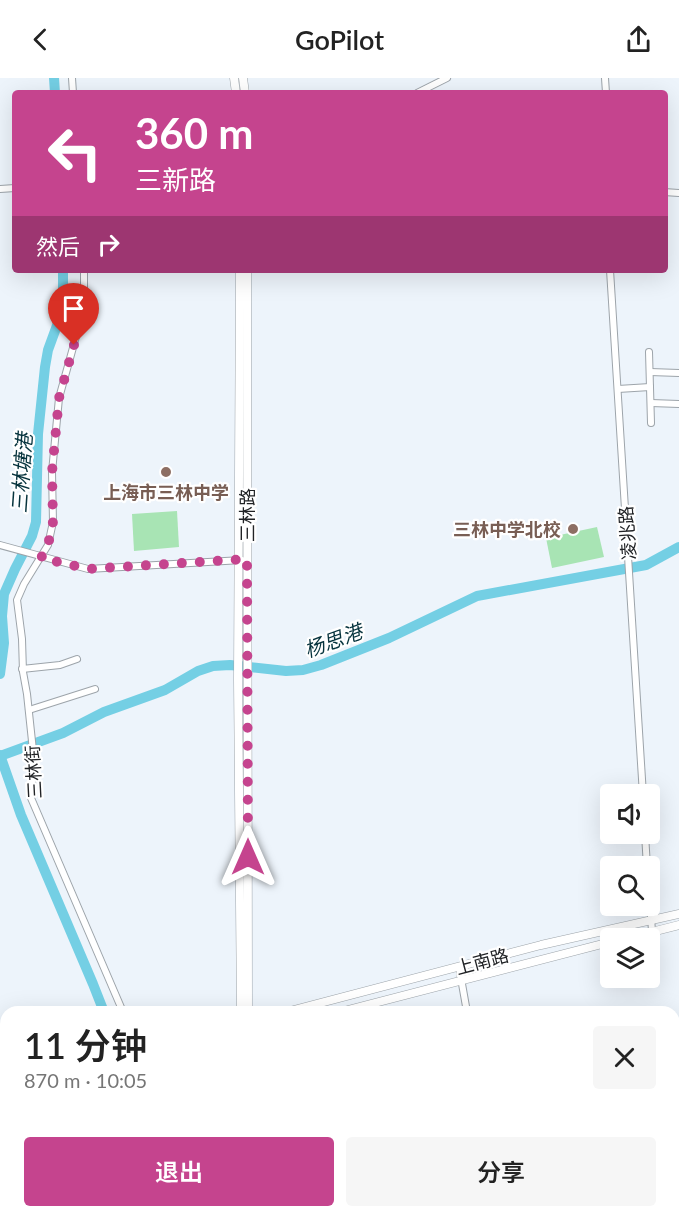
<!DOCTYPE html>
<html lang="zh">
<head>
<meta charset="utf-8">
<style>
  :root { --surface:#fff; --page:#f6f6f6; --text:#222; --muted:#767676; --accent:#c5448e }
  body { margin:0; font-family:Lato,"Noto Sans SC",sans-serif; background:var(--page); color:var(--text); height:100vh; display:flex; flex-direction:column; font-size:22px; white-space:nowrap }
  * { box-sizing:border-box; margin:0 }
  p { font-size:20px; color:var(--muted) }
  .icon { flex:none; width:33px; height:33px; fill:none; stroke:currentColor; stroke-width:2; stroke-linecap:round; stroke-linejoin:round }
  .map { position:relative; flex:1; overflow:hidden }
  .side { position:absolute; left:0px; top:928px; width:680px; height:212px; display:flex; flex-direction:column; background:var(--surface); border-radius:18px 18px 0 0; box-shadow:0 6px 24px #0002 }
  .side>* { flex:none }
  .top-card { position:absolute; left:12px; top:12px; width:656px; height:183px; border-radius:6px; box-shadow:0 6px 24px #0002; background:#c5448e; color:#fff; overflow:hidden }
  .buttons { position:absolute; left:600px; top:706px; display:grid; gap:12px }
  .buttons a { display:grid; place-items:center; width:60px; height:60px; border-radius:6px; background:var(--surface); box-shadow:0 6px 24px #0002; font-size:30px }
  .pin { position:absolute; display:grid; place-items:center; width:51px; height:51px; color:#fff; margin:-62px -26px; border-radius:50% 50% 50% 0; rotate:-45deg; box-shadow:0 0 6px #0007 }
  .pin .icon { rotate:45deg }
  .me { position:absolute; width:66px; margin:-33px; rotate:0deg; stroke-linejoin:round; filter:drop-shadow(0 0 4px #0008) }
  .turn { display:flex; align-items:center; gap:21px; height:126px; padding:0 24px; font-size:27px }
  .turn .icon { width:78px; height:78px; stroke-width:2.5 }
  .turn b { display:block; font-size:42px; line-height:51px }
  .then { display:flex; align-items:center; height:57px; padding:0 24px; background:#0003; gap:12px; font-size:22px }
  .round { display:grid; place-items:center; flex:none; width:63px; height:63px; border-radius:6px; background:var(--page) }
  .head { display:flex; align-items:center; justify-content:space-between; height:102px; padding:0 24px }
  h1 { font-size:36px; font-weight:600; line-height:45px }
  .primary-button { display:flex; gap:12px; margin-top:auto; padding:12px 24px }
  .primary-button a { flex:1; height:69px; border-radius:6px; background:var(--accent); color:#fff; font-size:24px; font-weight:600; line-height:69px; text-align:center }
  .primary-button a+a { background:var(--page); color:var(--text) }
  header { display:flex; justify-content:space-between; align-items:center; height:78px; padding:0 24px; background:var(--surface); font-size:27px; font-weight:600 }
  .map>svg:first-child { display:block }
  .green { fill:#a8e4b4 }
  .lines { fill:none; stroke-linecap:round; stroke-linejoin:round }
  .river { stroke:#74cfe4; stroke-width:10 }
  .minor-casing { stroke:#9da4aa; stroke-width:8 }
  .major-casing { stroke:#9da4aa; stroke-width:9 }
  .minor { stroke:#fff; stroke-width:6 }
  .major { stroke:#fff; stroke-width:8 }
  .route { stroke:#c5448e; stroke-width:10; stroke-dasharray:0 18 }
  .education-dot { fill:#8d6e63; stroke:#fff; stroke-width:2 }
  .labels { text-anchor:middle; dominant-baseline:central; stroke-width:4.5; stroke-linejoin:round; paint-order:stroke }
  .education-label { font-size:18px; font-weight:bold; fill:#785e54; stroke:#fff }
  .street-label { font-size:18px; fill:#212326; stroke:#fff }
  .water-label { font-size:20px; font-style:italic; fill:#06333d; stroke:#fff }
</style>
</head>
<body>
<header><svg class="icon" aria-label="back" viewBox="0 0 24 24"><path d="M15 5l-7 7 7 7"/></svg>GoPilot<svg class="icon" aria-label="share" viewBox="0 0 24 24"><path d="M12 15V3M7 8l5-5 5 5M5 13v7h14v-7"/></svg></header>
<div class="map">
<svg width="679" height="1139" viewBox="0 0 679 1139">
  <rect width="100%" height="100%" fill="#edf4fb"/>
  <g class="green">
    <polygon points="177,433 179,469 134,473 132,436"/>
    <polygon points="597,449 604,479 552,490 546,460"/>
  </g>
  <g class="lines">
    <g class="river">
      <polyline points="54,0 55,15"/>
      <polyline points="0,596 4,565 2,538 4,516 15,491 32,458 36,444 38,356 45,289 48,272 63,231 63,192"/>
      <polyline points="0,677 21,737 93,906 104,934"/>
      <polyline points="0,678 63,655 104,634 165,612 198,593 213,588 230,587 286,593 303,592 321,587 389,560 477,518 646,487 679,469"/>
      <polyline points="152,1134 153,1139"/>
    </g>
    <g class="minor-casing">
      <g id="minor">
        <polyline points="72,0 73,15"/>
        <polyline points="605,0 606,15"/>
        <polyline points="417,15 447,0"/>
        <polyline points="0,111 15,110"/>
        <polyline points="664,114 679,115"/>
        <polyline points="84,192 84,211 79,248 59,320 52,394 53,444 48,467 24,506 17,522 22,561 23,594 27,616 34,682 31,720 123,934"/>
        <polyline points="610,192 643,717"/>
        <polyline points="649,274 651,345"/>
        <polyline points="650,294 679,295"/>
        <polyline points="618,311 650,309"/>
        <polyline points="651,325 679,326"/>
        <polyline points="0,467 88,491 242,482"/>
        <polyline points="22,591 60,587 77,581"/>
        <polyline points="29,632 95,611"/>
        <polyline points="645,756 647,789"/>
        <polyline points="650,822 652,854"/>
        <polyline points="459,889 467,934"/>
        <polyline points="0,1114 6,1113"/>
        <polyline points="109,1134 112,1139"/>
        <polyline points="463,1139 464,1134"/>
      </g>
    </g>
    <g class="major-casing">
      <g id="major">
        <polyline points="234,0 236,15"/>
        <polyline points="243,0 245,15"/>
        <polyline points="240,192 238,602 241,934"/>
        <polyline points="247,192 248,934"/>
        <polyline points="624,861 679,847"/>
        <polyline points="286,934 541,867 679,836"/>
        <polyline points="340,934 610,864"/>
        <polyline points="0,996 6,995"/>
        <polyline points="0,1009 6,1008"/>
        <polyline points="232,1139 232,1134"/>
        <polyline points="241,1139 241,1134"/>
      </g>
    </g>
    <use href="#minor" class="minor"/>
    <use href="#major" class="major"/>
  </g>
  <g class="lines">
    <polyline class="route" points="74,267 59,320 52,394 53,444 48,467 41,480 88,491 247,481 248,779"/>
  </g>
  <g class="education-dot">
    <circle cx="166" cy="394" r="6"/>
    <circle cx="573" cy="451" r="6"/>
  </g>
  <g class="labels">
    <g class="education-label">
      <text x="166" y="414">上海市三林中学</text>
      <text x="561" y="451" text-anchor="end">三林中学北校</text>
    </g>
    <g class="street-label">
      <text transform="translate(247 437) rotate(-90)">三林路</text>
      <text transform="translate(627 455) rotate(-94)">凌兆路</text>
      <text transform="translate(33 694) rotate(-93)">三林街</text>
      <text transform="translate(482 883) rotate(-15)">上南路</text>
    </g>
    <g class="water-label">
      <text transform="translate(21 395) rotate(-86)">三林塘港</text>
      <text transform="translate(333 562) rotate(-20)">杨思港</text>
    </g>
  </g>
</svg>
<div class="buttons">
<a><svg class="icon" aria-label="sound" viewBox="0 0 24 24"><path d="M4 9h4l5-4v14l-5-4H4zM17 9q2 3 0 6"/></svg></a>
<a><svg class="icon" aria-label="search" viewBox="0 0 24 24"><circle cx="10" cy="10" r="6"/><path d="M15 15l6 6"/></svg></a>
<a><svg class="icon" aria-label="layers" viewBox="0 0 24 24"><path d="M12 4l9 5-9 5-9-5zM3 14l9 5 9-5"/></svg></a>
</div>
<div class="pin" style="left:74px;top:267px;background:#d93025"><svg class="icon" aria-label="arrive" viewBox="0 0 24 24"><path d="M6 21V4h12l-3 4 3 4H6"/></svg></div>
<svg class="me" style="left:248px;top:779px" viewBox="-20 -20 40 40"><path d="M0-17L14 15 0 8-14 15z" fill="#c5448e" stroke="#fff" stroke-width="4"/></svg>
<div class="top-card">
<div class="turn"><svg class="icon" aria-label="left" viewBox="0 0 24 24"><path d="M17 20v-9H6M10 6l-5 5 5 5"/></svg><div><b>360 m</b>三新路</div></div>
<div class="then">然后<svg class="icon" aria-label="right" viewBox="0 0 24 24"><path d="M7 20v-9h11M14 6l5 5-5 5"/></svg></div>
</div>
<section class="side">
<div class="head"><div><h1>11 分钟</h1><p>870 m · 10:05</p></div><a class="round"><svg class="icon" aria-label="close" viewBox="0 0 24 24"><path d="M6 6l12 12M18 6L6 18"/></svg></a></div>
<div class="primary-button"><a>退出</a><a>分享</a></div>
</section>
</div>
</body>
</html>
